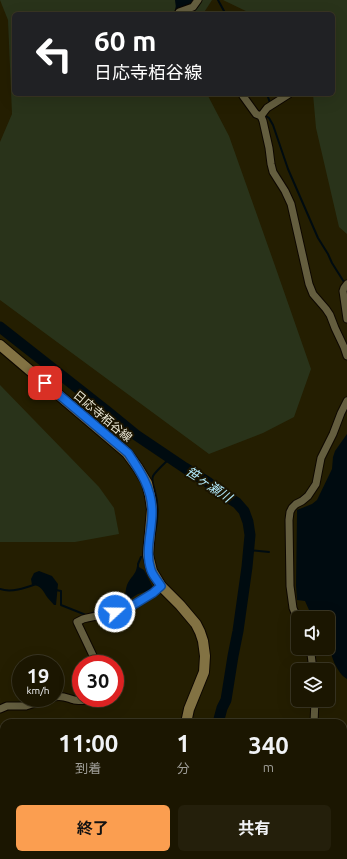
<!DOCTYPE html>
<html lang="ja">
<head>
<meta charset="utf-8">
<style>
  :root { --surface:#1b1601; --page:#241f0b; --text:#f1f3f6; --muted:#a09f99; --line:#393523; --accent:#fb9e50 }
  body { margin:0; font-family:Ubuntu,"Noto Sans JP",sans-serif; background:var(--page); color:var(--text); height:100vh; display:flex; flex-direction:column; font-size:15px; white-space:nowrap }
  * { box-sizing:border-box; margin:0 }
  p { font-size:13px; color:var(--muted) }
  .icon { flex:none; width:22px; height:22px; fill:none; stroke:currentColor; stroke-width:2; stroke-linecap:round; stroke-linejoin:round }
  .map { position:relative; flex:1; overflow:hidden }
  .drawer { position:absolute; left:0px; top:719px; width:347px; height:140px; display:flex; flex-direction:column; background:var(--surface); border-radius:12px 12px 0 0; box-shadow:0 4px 16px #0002,0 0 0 1px var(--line) }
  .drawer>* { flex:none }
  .guide { position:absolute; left:12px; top:12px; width:323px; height:84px; border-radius:6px; box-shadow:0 4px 16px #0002,0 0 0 1px var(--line); background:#202124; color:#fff; overflow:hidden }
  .tools { position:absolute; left:291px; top:611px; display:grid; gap:8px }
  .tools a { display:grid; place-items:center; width:44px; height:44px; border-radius:6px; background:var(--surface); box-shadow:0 4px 16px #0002,0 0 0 1px var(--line); font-size:20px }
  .speed { position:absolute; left:12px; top:655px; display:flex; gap:8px; font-size:20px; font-weight:700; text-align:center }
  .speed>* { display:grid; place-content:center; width:52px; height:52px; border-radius:50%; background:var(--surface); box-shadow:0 4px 16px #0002,0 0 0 1px var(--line); line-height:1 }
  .speed small { font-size:10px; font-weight:400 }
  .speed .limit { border:6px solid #d22; background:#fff; color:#111 }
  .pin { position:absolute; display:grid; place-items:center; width:34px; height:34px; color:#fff; margin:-17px; border-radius:8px; box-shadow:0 2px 6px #0006 }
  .me { position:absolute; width:44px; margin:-22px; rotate:69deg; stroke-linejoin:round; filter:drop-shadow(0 0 3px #0008) }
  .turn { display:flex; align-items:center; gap:14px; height:84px; padding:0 16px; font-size:18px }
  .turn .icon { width:52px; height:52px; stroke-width:2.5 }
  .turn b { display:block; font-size:28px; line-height:34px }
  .eta { display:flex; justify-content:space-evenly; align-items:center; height:68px; text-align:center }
  .eta b { font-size:24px; font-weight:700; line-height:28px }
  .primary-button { display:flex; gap:8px; margin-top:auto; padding:8px 16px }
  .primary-button a { flex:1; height:46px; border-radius:6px; background:var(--accent); color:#111; font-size:16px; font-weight:700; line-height:46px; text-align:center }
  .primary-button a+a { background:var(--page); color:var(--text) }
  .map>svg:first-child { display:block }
  .green { fill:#29331a }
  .water { fill:#000b10 }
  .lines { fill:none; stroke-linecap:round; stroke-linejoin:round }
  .stream { stroke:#000b10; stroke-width:2 }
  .river { stroke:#000b10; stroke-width:11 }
  .street-casing { stroke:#0d0700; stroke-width:9 }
  .secondary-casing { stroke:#0d0700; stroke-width:12 }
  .street { stroke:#645e3f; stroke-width:7 }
  .secondary { stroke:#827243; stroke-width:10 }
  .route-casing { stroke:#114b97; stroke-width:10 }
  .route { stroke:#1a73e8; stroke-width:7 }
  .labels { text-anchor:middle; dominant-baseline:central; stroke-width:4; stroke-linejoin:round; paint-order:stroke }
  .street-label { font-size:12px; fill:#edead8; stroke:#1a1400 }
  .water-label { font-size:13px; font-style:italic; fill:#b1e9fa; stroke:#1a1400 }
</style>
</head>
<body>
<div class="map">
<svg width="347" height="859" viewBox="0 0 347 859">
  <rect width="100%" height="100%" fill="#241e01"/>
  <g class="green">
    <polygon points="0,0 175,0 176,2 176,5 192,2 194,0 212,0 203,14 14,14 14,94 207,94 229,136 274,263 311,369 294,417 263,433 209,454 0,300 0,142 12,114 8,20"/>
    <polygon points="223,0 347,0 347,234 339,227 316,128 313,94 333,94 333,14 252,14"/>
    <polygon points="0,385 99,487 114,508 119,534 75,542 0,542"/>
    <polygon points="0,786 4,787 4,855 29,855 22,859 0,859"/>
  </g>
  <g class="water">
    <polygon points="175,0 194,0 188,6 178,8 176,8"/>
    <path d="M 347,431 L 347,679 C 339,675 329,656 331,646 C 332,643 335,641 335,637 C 335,633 331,630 328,627 L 328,618 L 318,618 L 309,610 L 305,601 L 297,600 L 296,586 L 297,513 L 297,510 L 312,504 L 317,500 L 332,469 L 333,457 L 335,451 L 347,434 Z"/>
    <path d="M 137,566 L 144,570 L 154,589 L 138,594 L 130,599 L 123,601 C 126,596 125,591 127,585 C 130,577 136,575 137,566 Z"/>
    <path d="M 39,571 L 52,576 L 58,584 L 56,605 L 54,605 C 52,602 49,600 47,597 C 43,591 41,585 32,585 L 31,579 L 34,573 Z"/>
  </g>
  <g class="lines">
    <g class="stream">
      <polyline points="218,0 224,11 224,14"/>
      <polyline points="175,14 177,6"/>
      <polyline points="267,94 270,103 269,104"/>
      <polyline points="263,114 269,118 273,125 288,169 318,238 328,254 332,263 344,282"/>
      <path d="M 155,533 C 158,519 159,505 155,492 C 154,487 151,481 153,476 C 155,472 166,462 170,458"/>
      <polyline points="248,550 269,552"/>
      <polyline points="138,567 138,564 141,557"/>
      <path d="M 0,589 C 11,593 25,588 36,584"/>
      <polyline points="56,590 61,591 61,605 86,615"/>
      <polyline points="91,614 101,608 111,606 125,599"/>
    </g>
    <g class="river">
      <polyline points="0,327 108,412 136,435 185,468 209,483 223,494 237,503 244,511 248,522 250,535 247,567 238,631 233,656 226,700 222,708 218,723"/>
      <polyline points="203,859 203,855"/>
    </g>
    <g class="street-casing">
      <g id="street">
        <polyline points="179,14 179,12 193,7 198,0"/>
        <polyline points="242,94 243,96 256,114 261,116 263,121 269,148 271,164 273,172 285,191 291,204 309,284 313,294 326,309 330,315 335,328 344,347 347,356"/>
        <polyline points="261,116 267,108 289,94"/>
        <polyline points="347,284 344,288 343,291 347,319"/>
        <polyline points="298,620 293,608 290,586 289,520 290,512 292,508 296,504 302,501 308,496 316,484 321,458 333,434 341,413 347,401"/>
        <polyline points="309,648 311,654 313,670"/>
        <polyline points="97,664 77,622 83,619 87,618 125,610 153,593 161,586"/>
        <path d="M 55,697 C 62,695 67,698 74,700 C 82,701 91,701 99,698"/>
        <polyline points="0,709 7,706 26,706 51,698"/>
        <polyline points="314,723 315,700"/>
        <polyline points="343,798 347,798"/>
        <polyline points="242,859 244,855"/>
      </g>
    </g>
    <g class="secondary-casing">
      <g id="secondary">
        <polyline points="0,345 127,453 138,468 147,483 150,496 152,509 148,555 152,571 161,586 180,605 196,624 200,632 203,641 205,656 204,672 189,709 186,723"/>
        <polyline points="189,855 190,859"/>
        <polyline points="173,859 178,855"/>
      </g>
    </g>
    <use href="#street" class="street"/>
    <use href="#secondary" class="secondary"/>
  </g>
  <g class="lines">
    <g class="route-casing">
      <path id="route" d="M 45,383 L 128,453 C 140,471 151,487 152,509 C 153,529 144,550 151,570 C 153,576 158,581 161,586 L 153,593 L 125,610 L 115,612"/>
    </g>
    <use href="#route" class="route"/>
  </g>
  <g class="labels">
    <g class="street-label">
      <text transform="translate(103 416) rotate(40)">日応寺栢谷線</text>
    </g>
    <g class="water-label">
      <text transform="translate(209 484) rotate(34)">笹ヶ瀬川</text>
    </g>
  </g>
</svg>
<div class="tools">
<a><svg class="icon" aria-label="sound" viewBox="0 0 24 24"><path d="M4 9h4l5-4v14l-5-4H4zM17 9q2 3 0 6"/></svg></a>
<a><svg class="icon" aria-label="layers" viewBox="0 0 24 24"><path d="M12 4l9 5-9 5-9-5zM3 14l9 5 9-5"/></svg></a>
</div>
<div class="speed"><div>19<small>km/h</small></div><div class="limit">30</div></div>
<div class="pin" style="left:45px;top:383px;background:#d93025"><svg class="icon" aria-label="arrive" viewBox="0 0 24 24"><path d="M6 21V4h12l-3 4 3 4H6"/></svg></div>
<svg class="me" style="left:115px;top:612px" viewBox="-20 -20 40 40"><circle r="17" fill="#1a73e8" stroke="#fff" stroke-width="3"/><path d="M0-11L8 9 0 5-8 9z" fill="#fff"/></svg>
<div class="guide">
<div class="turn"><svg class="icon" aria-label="left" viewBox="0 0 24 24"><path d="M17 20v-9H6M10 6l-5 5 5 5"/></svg><div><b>60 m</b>日応寺栢谷線</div></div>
</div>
<section class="drawer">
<div class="eta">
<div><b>11:00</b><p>到着</p></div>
<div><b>1</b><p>分</p></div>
<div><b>340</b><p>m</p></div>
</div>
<div class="primary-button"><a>終了</a><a>共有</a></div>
</section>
</div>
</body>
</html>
